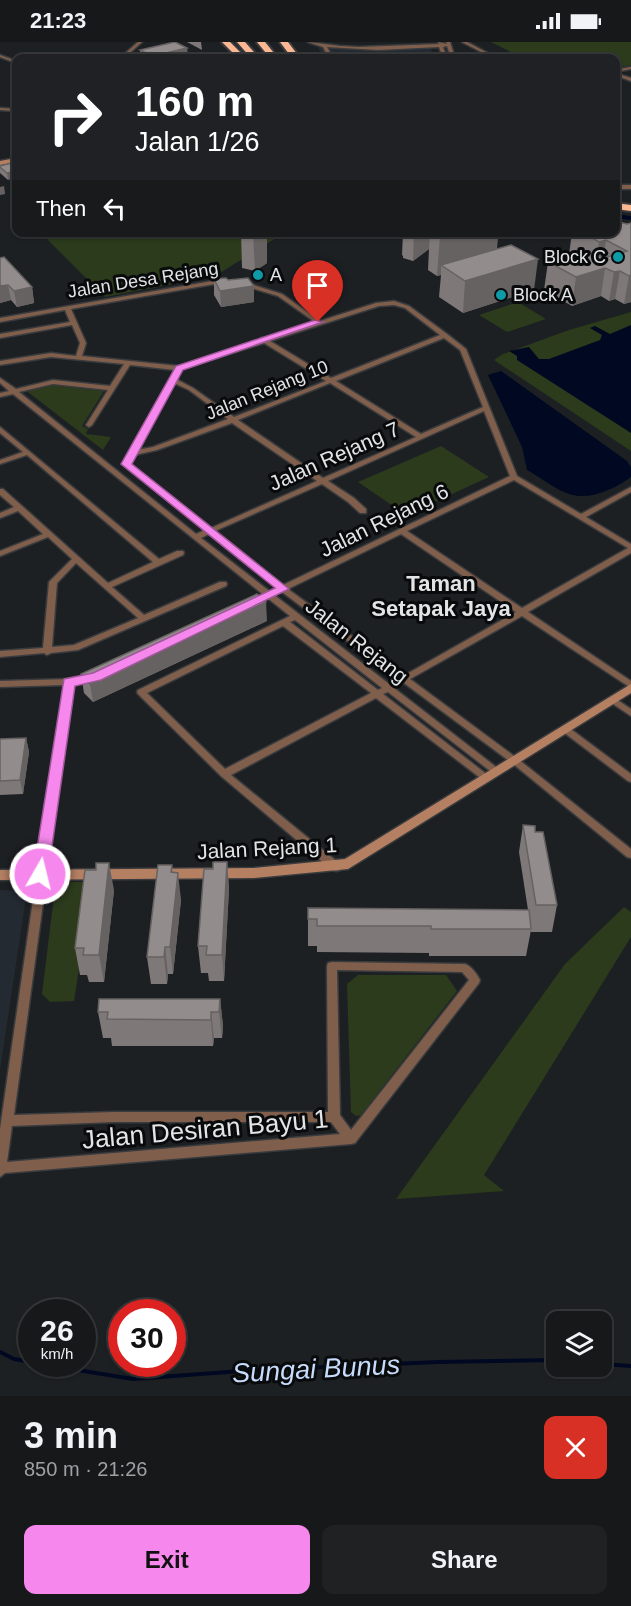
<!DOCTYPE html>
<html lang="en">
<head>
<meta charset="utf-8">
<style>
  :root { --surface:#16181a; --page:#1f2123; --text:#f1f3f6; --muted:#9ea0a2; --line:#353739; --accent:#f688ed }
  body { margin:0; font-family:Helvetica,sans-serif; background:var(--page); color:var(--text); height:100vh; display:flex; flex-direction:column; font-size:22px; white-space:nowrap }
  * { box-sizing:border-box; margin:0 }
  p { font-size:20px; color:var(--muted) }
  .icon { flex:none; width:33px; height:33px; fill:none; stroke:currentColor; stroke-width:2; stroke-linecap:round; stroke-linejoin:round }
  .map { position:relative; height:1354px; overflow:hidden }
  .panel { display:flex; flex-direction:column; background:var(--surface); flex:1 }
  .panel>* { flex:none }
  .top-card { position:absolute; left:12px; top:12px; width:608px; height:183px; border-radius:12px; box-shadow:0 2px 4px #0004,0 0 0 2px var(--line); background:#202124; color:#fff; overflow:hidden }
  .controls { position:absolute; left:546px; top:1269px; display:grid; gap:12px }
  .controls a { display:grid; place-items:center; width:66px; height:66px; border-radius:12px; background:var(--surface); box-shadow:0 2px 4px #0004,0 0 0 2px var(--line); font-size:30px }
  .speed { position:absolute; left:18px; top:1257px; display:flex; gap:12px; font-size:30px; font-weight:700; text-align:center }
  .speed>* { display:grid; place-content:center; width:78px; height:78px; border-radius:50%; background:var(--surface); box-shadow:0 2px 4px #0004,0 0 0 2px var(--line); line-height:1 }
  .speed small { font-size:15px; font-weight:400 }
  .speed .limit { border:9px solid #d22; background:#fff; color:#111 }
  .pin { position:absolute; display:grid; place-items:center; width:51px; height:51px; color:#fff; margin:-62px -26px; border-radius:50% 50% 50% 0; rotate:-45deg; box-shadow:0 0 6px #0007 }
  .pin .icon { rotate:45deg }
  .me { position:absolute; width:66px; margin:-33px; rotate:8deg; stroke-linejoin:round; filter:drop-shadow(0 0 4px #0008) }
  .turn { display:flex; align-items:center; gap:21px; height:126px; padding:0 24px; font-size:27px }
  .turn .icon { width:78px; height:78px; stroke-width:2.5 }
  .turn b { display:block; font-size:42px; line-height:51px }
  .then { display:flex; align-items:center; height:57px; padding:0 24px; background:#0003; gap:12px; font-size:22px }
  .round { display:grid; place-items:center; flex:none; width:63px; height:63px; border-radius:12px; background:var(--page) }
  .summary { display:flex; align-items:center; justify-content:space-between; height:102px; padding:0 24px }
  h1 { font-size:36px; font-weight:800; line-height:45px }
  .cta { display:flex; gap:12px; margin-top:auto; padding:12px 24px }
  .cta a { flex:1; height:69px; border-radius:12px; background:var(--accent); color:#111; font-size:24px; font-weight:800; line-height:69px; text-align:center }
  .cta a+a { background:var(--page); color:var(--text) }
  .status { display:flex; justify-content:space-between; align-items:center; height:42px; padding:0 30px; background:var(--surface); direction:ltr }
  .status svg { height:16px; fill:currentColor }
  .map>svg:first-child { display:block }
  .built { fill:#232a32 }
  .green { fill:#2b3b1c }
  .water { fill:#010922 }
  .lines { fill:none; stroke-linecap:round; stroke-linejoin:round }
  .stream { stroke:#010922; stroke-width:4 }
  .canal { fill:#010922; fill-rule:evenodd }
  .street-casing { stroke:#393b3e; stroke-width:3 }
  .secondary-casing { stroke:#393b3e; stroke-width:3 }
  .highway-casing { stroke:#393b3e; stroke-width:4 }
  .street { fill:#7f5e4b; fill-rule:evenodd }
  .secondary { fill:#b58062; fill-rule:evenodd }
  .highway { fill:#fbb893; fill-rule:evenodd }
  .wall { fill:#7e7878 }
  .shaded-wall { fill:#676262 }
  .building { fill:#938c8c; stroke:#676262; stroke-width:1.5 }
  .route { fill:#f688ed; stroke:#a0589a; stroke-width:1.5 }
  .culture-dot { fill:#0f9aa8; stroke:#090a0b; stroke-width:2 }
  .labels { text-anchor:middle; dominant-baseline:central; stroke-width:6; stroke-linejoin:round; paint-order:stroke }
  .far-poi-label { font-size:18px; fill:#e2e4e6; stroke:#090a0b; text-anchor:start }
  .far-street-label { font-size:18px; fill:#e2e4e6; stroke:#090a0b }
  .street-label { font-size:21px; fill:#e2e4e6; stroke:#090a0b }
  .neighbourhood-label { font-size:22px; font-weight:bold; fill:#e2e4e6; stroke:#090a0b }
  .near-street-label { font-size:26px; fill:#e2e4e6; stroke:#090a0b }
  .near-water-label { font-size:27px; font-style:italic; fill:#c7dcfd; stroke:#090a0b }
</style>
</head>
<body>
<div class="status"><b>21:23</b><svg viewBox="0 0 49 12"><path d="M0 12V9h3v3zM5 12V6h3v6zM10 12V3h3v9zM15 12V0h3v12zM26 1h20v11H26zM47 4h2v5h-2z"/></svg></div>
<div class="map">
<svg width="631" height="1354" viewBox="0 0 631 1354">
  <rect width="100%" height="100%" fill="#1d2023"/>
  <g class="built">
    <polygon points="318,6 431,6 433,16 324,16"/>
    <polygon points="0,848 27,849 0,1028"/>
  </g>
  <g class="green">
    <polygon points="491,0 631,0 631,23 615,26 615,16 508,16 512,15 511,10"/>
    <polygon points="82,190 284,191 215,234 105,255 47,197"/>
    <polygon points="518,260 546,277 507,290 479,273"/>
    <polygon points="631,270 631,409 494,318 503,312 569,288"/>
    <polygon points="52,343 104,349 82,384 88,387 86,392 111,395 103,408 28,350 33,346"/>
    <polygon points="441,404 489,435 406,473 358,440"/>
    <polygon points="64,840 92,840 74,959 50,960 42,952 55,846"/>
    <polygon points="624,865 631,870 631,895 484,1133 504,1149 396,1157 565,922"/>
    <polygon points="358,933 446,933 457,949 361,1073 356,1074 351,1070 347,942"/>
  </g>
  <g class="water">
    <polygon points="631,283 631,391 517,318 517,314 509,309 529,305 539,317 549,317 600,298 602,293 590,286 595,284 610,292"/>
    <path d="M 501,329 L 627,419 L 631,425 L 631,435 C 615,447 589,459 569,452 C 554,447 540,435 527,428 L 522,405 L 488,333 Z"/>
  </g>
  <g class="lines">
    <g class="stream">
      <polyline points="0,1310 14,1317 32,1320"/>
      <polyline points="40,1322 133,1337 255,1328 438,1320 556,1318"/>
      <polyline points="602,1322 631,1324"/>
    </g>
    <polygon class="canal" points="615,172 631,174 631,178 615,176"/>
    <g class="street-casing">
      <g id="street">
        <polygon points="138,0 142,0 124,16 120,16"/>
        <polygon points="308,0 340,4 358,5 439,2 438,0 447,2 446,0 450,0 455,16 451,16 447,4 443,5 447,16 443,16 439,5 378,8 327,5 333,16 329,16 323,5"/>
        <polygon points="462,0 467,0 497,16 493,16"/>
        <polygon points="214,12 215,14 204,16 198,16"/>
        <polygon points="0,13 16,19 16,21 0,15"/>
        <polygon points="631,25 631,27 615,30 615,28"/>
        <polygon points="615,31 631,36 631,39 615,33"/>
        <polygon points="0,66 16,67 16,69 0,68"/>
        <rect x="615" y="143" width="16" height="4"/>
        <path d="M 224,237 L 227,239 L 226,240 L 71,267 L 86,301 L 82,314 L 179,324 L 260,298 L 261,296 L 266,296 L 315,280 L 278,254 L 242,243 L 242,241 L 244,240 L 282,252 L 320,279 L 376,261 L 394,259 L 409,264 L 447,292 L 466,307 L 517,434 L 581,472 L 631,445 L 631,450 L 586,475 L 631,502 L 631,511 L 528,570 L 631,639 L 631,646 L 522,574 L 410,637 L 518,717 L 631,807 L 631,816 L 627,815 L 512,721 L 404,641 L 394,646 L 500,728 L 502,730 L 500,732 L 494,732 L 388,650 L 383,652 L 489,734 L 491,736 L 489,738 L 483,738 L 376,656 L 231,733 L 340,822 L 341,825 L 340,828 L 336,829 L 332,828 L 221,734 L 138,652 L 137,650 L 138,648 L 290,574 L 13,352 L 0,355 L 0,351 L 9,349 L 0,341 L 0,336 L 16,347 L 53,338 L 110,344 L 124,322 L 51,315 L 0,323 L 0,319 L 51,311 L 76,314 L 80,301 L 72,283 L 0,296 L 0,292 L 70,280 L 65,268 L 0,280 L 0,276 ZM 394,263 L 405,266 L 440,293 L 331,336 L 270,299 L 379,264 ZM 444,296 L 460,308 L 483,365 L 421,392 L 336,339 ZM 264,301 L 326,339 L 234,375 L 193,346 L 176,337 L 182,327 ZM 130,323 L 175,328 L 122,422 L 205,488 L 196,492 L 19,350 L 53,342 L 108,348 L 86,383 L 89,385 L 92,383 ZM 174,341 L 189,348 L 228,377 L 153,405 L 137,408 ZM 330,341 L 416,395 L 323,436 L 238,378 ZM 484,369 L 510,434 L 283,543 L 215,489 L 322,442 L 348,460 L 360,471 L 366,471 L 366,467 L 354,456 L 328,439 ZM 232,381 L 317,439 L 211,486 L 130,422 L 135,413 L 157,408 ZM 514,438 L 628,506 L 522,566 L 407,489 ZM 209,492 L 277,546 L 275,548 L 276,550 L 282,550 L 398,637 L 389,642 L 201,496 ZM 401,492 L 516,570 L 405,633 L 288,547 ZM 295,578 L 382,646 L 378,648 L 290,580 ZM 283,584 L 371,651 L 225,727 L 147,651 Z"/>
        <path d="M 0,385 L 159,517 L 177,509 L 183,509 L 184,511 L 183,513 L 112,545 L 144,573 L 220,540 L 226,540 L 227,542 L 226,544 L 78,608 L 51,611 L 47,613 L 44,611 L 0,615 L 0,609 L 43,606 L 49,540 L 72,517 L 48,495 L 0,514 L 0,509 L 43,492 L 18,469 L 0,476 L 0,471 L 14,465 L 0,453 L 0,447 L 3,447 L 108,541 L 153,520 L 27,413 L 0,422 L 0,418 L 23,410 L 0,391 ZM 76,521 L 138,576 L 74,603 L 52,605 L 57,541 Z"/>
        <path d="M 93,633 L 97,636 L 96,638 L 73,642 L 14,1073 L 114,1070 L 328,1070 L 327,924 L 328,921 L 332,920 L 465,922 C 471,924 477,932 480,938 L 479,941 L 355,1101 L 351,1102 L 5,1131 L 0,1135 L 0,1087 L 64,643 L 0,645 L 0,639 L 69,637 ZM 337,928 L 462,930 L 469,938 L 351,1088 L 340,1073 ZM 114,1080 L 331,1080 L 340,1092 L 7,1120 L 12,1084 Z"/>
        <polygon points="613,655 631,667 631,674 610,660 609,658 610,656"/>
        <polygon points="565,684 568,685 631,732 631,740 628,739 562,689 560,687"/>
      </g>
    </g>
    <g class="secondary-casing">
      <g id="secondary">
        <polygon points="16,116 16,120 0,123 0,119"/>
        <polygon points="631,642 631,651 348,827 254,836 0,838 0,828 254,826 345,817"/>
      </g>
    </g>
    <g class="highway-casing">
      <g id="highway">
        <polygon points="222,0 230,0 246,16 238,16"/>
        <polygon points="237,0 245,0 259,16 251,16"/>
        <polygon points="257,0 265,0 278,16 270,16"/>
        <polygon points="280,0 288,0 300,16 292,16"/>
        <polygon points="615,161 631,163 631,169 615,167"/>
      </g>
    </g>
    <use href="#street" class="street"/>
    <use href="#secondary" class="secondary"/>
    <use href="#highway" class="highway"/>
  </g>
  <g class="wall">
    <polygon points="187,0 201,0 202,8"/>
    <polygon points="140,8 188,12 170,16 145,16 141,15"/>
    <polygon points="16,120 8,138 0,131 0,124"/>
    <polygon points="631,181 631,260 624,262 615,257 609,259 601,254 572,264 544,248 548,220 569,213 572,190 615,190 627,182"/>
    <polygon points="241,190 267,190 267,221 255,229 242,226"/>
    <polygon points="403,190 498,190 497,207 534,248 463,271 439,255 441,233 437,234 428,228 429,207 413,219 403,216 403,214 402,213"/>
    <polygon points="0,216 32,245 34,261 17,265 11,258 0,261"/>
    <polygon points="214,237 228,238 254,260 221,265 214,253"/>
    <polygon points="267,579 93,660 84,651 81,632"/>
    <polygon points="26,696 29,710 23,752 0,753 0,697"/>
    <polygon points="523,783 535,790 557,863 552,890 531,890 531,888 526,914 429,914 429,911 317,910 317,904 308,904 308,877 528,868 519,810"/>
    <polygon points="227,820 229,847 224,939 209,939 208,931 201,931 198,904"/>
    <polygon points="172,823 173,831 181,858 173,932 168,932 167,942 151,942 147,915"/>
    <polygon points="114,848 104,940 89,940 87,933 80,933 75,906"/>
    <polygon points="220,957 223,984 222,996 214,996 213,1004 112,1004 111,996 103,996 98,970"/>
  </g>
  <g class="shaded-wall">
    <polygon points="187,6 188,12 170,16 153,16 153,14"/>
    <polygon points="16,129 16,136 8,138 7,131"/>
    <polygon points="4,144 5,152 0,153 0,145"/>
    <polygon points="253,190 267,190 267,221 255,229"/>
    <polygon points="414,190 430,190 429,207 413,219"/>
    <polygon points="454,190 498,190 496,217 441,223 441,233 437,234 440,194"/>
    <polygon points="606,198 602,225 595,227 599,200"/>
    <polygon points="538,217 534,248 463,271 465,239"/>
    <polygon points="605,226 601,254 572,264 576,235"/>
    <polygon points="620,229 615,257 609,259 614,230"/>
    <polygon points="631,233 631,260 624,262 629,234"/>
    <polygon points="8,243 11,258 0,261 0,244"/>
    <polygon points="254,244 254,260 221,265 220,249"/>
    <polygon points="32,245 34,261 17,265 14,249"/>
    <polygon points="266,560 267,579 93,660 90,642"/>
    <polygon points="26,696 29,710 23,752 20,738"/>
    <polygon points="227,820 229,847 224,939 222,913"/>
    <polygon points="109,821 114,848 104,940 99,913"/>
    <polygon points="178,831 181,858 173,932 170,905"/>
    <polygon points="165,905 168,932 167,942 164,915"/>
    <polygon points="220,957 223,984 222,996 219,970"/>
    <polygon points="211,970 214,996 213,1004 211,978"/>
  </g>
  <g class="building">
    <polygon points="175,0 187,6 153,14 140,8"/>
    <polygon points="16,120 16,129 7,131 0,125 0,124"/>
    <polygon points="615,179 627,182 631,181 631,233 629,234 620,229 614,230 605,226 576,235 548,220 581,210 589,214 596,212 604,216 627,209 606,198 599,200 582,190 615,190"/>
    <polygon points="433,190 454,190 440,194"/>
    <polygon points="511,203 538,217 465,239 441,223"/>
    <polygon points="4,215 32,245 14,249 8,243 0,244 0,216"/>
    <polygon points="226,236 228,238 248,236 254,244 220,249 214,237"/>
    <polygon points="257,552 266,560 90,642 81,632"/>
    <polygon points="26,696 20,738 0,739 0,697"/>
    <polygon points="523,783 535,784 535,790 543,790 557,863 536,863"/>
    <polygon points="213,820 227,820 222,913 206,913 207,904 198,904 204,827 213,827"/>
    <polygon points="96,821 109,821 99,913 83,913 84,906 75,906 85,828 96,828"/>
    <polygon points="158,823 172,823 171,830 178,831 170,905 165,905 164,915 147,915"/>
    <polygon points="308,866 529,868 531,887 431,887 431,884 317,884 317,877 308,877"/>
    <polygon points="99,957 220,957 219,970 211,970 211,978 107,977 108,970 98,970"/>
  </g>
  <polygon class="route" points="315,278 323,280 183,328 132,422 289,547 101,638 75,644 48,832 46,837 35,837 33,832 64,637 93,631 275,546 121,422 176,324"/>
  <g class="culture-dot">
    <circle cx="618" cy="215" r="6"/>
    <circle cx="258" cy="233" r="6"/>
    <circle cx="501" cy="253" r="6"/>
  </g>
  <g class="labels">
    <g class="far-poi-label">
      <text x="606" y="215" text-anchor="end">Block C</text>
      <text x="270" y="233">A</text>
      <text x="513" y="253">Block A</text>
    </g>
    <g class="far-street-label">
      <text transform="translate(143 238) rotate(-9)">Jalan Desa Rejang</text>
      <text transform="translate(267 348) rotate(-22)">Jalan Rejang 10</text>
    </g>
    <g class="street-label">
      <text transform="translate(334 414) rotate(-24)">Jalan Rejang 7</text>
      <text transform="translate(384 478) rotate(-26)">Jalan Rejang 6</text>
      <text transform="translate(357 599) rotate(38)">Jalan Rejang</text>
      <text transform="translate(267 806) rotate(-3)">Jalan Rejang 1</text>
    </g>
    <g class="neighbourhood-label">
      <text x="441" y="541">Taman<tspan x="441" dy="25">Setapak Jaya</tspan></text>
    </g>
    <g class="near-street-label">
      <text transform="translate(205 1087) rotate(-5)">Jalan Desiran Bayu 1</text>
    </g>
    <g class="near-water-label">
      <text transform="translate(316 1327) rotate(-3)">Sungai Bunus</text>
    </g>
  </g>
</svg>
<div class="controls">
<a><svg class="icon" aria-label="layers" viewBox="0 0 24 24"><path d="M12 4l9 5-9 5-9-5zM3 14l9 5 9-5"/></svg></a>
</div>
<div class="speed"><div>26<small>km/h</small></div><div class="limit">30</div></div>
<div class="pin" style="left:318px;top:280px;background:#d93025"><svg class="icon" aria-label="arrive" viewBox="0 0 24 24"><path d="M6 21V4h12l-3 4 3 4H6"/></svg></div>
<svg class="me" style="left:40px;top:832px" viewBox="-20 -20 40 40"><circle r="17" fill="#f688ed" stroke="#fff" stroke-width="3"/><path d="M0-11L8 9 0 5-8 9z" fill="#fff"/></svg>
<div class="top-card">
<div class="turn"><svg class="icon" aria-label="right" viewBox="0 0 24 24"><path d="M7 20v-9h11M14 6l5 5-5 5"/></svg><div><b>160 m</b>Jalan 1/26</div></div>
<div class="then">Then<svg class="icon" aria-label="left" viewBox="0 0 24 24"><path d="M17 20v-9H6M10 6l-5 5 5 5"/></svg></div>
</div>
</div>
<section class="panel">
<div class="summary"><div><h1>3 min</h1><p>850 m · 21:26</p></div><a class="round" style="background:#d93025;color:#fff"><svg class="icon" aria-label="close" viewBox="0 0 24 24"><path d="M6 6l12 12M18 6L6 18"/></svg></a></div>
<div class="cta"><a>Exit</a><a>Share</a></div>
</section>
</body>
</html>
